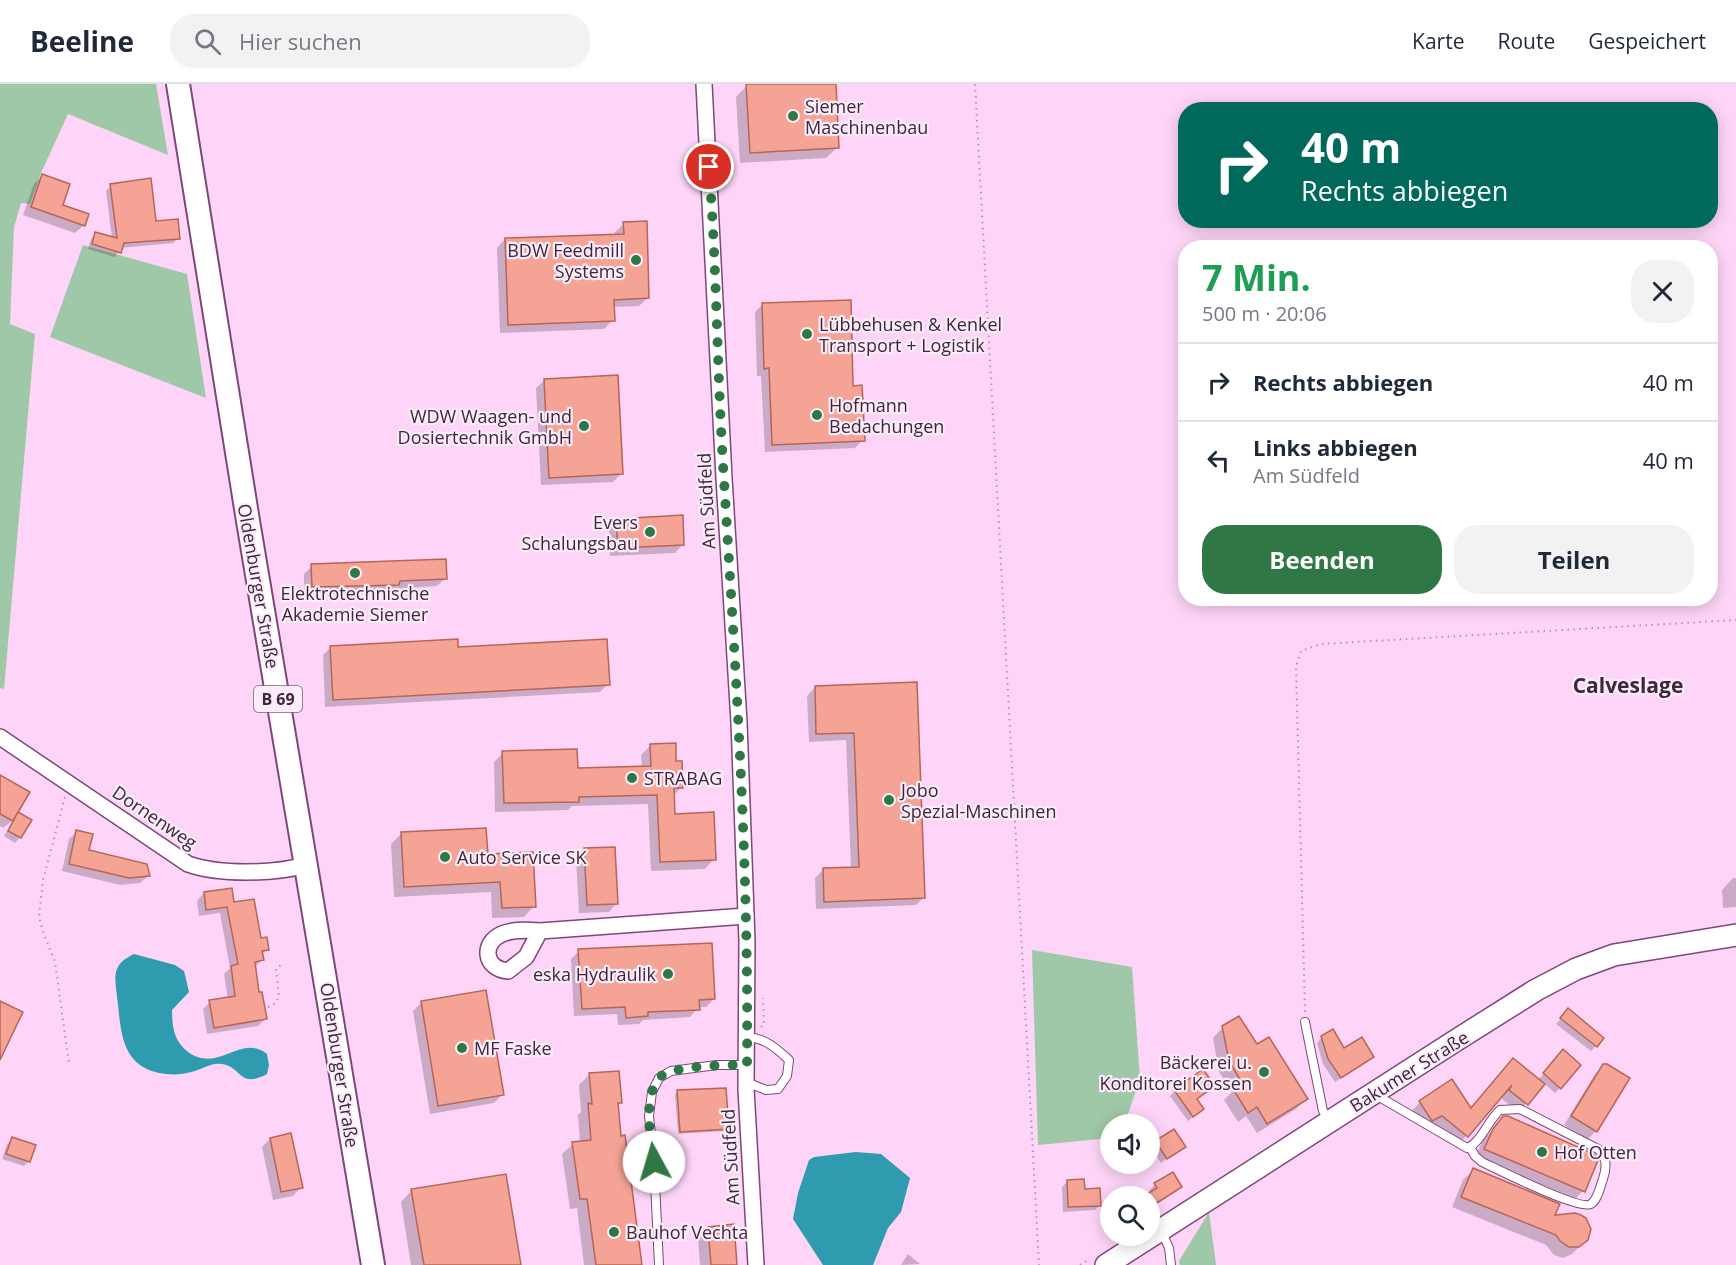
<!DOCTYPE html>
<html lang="de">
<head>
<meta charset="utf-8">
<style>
  :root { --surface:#fff; --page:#f2f2f3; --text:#1f2937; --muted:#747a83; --line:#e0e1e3; --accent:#2f7846 }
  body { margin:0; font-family:"Open Sans",sans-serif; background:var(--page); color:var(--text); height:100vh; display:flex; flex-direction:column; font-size:22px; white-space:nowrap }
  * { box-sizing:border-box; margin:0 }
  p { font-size:20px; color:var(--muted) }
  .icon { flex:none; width:33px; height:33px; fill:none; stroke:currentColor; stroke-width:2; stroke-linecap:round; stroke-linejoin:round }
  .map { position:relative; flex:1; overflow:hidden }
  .sheet { position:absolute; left:1178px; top:156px; width:540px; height:366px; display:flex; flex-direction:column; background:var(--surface); border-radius:24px; box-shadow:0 3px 15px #0003 }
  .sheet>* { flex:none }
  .hud { position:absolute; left:1178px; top:18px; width:540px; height:126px; border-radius:24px; box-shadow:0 3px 15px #0003; background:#00695c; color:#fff; overflow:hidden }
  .controls { position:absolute; left:1100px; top:1030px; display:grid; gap:12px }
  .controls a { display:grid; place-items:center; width:60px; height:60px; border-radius:50%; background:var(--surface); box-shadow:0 3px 15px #0003; font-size:30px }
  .pin { position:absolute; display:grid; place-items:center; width:51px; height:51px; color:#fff; margin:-26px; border:3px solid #fff; border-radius:50%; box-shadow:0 2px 6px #0007 }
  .me { position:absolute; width:66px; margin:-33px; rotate:354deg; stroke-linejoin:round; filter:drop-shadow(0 0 4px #0008) }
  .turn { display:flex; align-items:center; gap:21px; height:126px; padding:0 24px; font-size:27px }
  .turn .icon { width:78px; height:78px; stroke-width:2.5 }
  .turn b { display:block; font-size:42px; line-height:51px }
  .round { display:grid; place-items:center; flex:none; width:63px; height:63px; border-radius:24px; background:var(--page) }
  .headline { display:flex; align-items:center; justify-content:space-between; height:102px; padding:0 24px }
  h1 { font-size:36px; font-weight:700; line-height:45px; color:#1e9e55 }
  .primary-button { display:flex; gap:12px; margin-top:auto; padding:12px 24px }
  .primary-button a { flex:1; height:69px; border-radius:24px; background:var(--accent); color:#fff; font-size:24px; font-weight:700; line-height:69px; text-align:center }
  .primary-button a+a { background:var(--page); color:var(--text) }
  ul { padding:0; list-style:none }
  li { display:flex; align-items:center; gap:18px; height:78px; padding:0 24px; border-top:2px solid var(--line) }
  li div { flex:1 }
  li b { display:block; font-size:22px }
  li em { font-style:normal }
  header { display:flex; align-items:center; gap:36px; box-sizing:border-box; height:84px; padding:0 30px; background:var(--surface); border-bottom:2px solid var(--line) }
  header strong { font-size:28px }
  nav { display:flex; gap:33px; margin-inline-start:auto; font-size:21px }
  .search { width:420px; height:54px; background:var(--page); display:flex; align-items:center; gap:15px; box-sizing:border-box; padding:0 21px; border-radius:24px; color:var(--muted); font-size:22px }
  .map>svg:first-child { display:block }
  .green { fill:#9ec8a7 }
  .water { fill:#2e9cae }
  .shadow { fill:#0003 }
  .building { fill:#f4a394; stroke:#b66557; stroke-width:1.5 }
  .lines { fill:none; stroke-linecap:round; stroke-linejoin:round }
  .lane-casing { stroke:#80467a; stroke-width:10 }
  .street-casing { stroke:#80467a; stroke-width:18 }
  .secondary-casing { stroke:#80467a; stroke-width:24 }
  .primary-casing { stroke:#80467a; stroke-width:26 }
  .path { stroke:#b592b0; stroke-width:2; stroke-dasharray:1.5 4.5; stroke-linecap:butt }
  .lane { stroke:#fff; stroke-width:8 }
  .street { stroke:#fff; stroke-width:15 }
  .secondary { stroke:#fff; stroke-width:21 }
  .primary { stroke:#fff; stroke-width:22 }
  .route { stroke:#2f7846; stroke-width:10; stroke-dasharray:0 18 }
  .poi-dot { fill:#2f7846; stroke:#faecf8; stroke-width:2 }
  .labels { text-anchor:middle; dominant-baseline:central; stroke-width:4.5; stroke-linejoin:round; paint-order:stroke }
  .shield { fill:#faecf8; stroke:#786175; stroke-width:1.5 }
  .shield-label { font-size:16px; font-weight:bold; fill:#40263d }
  .poi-label { font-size:18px; fill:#40263d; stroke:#faecf8; text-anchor:start }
  .street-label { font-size:18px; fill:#40263d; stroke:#faecf8 }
  .quarter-label { font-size:21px; font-weight:bold; fill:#40263d; stroke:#faecf8 }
</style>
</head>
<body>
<header>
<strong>Beeline</strong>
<div class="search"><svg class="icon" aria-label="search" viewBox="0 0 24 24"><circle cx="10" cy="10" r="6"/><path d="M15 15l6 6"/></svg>Hier suchen</div>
<nav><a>Karte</a><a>Route</a><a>Gespeichert</a></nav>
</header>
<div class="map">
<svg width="1736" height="1181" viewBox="0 0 1736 1181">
  <rect width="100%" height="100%" fill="#fed5f8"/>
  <g class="green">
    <polygon points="0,0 156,0 168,71 68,30 41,89 30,120 21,119 14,143 10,240 35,250 4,605 0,604"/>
    <polygon points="83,161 187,190 206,314 50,253"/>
    <polygon points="1032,866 1132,883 1140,995 1124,1041 1110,1041 1110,1054 1038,1061"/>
    <polygon points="1209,1128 1216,1181 1180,1181 1179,1177"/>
  </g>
  <g class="water">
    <path d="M 134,870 L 175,881 L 184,887 L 189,908 L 172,926 C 172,943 174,957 188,968 C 219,990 240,949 267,970 L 269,981 L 267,990 C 239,1005 242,983 222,980 C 211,978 201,986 191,988 C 181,991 170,991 159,989 C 120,981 121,945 117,912 C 114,890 113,880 134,870 Z"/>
    <polygon points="856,1068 881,1070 910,1094 901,1128 888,1144 873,1181 823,1181 793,1135 798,1109 809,1076 814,1073"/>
  </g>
  <g class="shadow">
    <polygon points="782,0 834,0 838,63 826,74 740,79 736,13 747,2"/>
    <polygon points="43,91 61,122 84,141 75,149 23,131 34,100"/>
    <polygon points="111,102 155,139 178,154 173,159 121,164 115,173 88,165 91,155 96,150 112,154 106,107"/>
    <polygon points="624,140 648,214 639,222 613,223 613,236 604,245 500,249 497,164 505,155 615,152 615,148"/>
    <polygon points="763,220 852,303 863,356 855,364 765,368 761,292 757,292 755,228"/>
    <polygon points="545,296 622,389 613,398 541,401 536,304"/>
    <polygon points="617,436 683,460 675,469 610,472 609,444"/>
    <polygon points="312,482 446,494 437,502 394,505 390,509 304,511 304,490"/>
    <polygon points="331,563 457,565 608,600 600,608 325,623 323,571"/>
    <polygon points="915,599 924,813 916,821 816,825 815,794 823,786 851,785 846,656 809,658 807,612 815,603"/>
    <polygon points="651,661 675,679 682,703 673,712 674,731 714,775 705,785 651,787 648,720 572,722 568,726 495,728 494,678 503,669 576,685 642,683 641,671"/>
    <polygon points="0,693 14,735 18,730 20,753 15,759 4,752 13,736 3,744 0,742"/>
    <polygon points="77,748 87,767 148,792 140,799 120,801 62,787 69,755"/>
    <polygon points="401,750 486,772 534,822 524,833 492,834 491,808 394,813 391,760"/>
    <polygon points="584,766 617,819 609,828 579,829 576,774"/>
    <polygon points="1733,794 1736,794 1736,823 1723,824 1722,806"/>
    <polygon points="204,809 232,820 267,865 261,871 262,876 254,884 258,910 265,935 258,942 207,950 203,925 210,918 228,915 224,890 230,884 220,829 199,832 197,817"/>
    <polygon points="579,867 714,915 706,923 698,923 690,933 643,936 639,940 618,941 617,930 574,932 571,875"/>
    <polygon points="485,908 502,1011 494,1019 430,1030 413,927 421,919"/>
    <polygon points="1563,932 1596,962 1591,967 1556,940"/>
    <polygon points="1223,943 1257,962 1306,1015 1296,1025 1257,1049 1246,1032 1238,1038 1224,1016 1232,1008 1219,988 1213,954"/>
    <polygon points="1322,953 1344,967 1373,973 1335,998 1323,980 1317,959"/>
    <polygon points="1558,973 1560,1004 1555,1009 1544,999 1518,1028 1502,1015 1505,1007 1459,1060 1433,1039 1423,1044 1412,1027 1420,1018 1470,1025 1505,984 1538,996"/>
    <polygon points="1603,982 1596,1047 1588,1055 1564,1041 1595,990"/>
    <polygon points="590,990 621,1018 617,1022 620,1054 640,1181 584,1181 577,1124 570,1125 562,1070 573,1060 580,1059 578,1031 581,1028 579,1001"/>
    <polygon points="1175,1007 1195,1016 1197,1030 1188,1037 1170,1012"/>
    <polygon points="678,1008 727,1044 725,1047 678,1050 675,1010"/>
    <polygon points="1503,1033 1583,1107 1572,1118 1474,1076 1482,1058"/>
    <polygon points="12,1055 29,1077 24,1082 2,1075 7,1060"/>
    <polygon points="270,1055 301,1103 293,1112 273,1116 262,1063"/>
    <polygon points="1156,1058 1184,1062 1161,1079 1151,1064"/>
    <polygon points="1473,1086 1553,1132 1583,1159 1572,1170 1563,1174 1554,1171 1546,1161 1452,1123 1463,1096"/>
    <polygon points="1067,1098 1083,1106 1100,1121 1095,1126 1063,1128 1062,1103"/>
    <polygon points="1155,1100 1180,1103 1149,1124 1149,1113 1145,1113 1152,1109 1150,1106"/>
    <polygon points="412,1106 519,1181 411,1181 401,1118"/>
    <polygon points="709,1144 735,1181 700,1181 698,1155"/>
    <polygon points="908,1170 920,1180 901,1181"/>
  </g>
  <g class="building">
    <polygon points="746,0 836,0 839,64 750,69"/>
    <polygon points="42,90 70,100 63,121 89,130 85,142 31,123"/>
    <polygon points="151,94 156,137 178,135 180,155 124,159 121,169 92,160 95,148 117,154 110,100"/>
    <polygon points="647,137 649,214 614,216 615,237 508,241 505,154 624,150 623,138"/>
    <polygon points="851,216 853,302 862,301 865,357 772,361 769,284 764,285 762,219"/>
    <polygon points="618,291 623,390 549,394 544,295"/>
    <polygon points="683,431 684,461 618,464 616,435"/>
    <polygon points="446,475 447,495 400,497 399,501 312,503 311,480"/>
    <polygon points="458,555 458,563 607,555 610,601 333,616 330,562"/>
    <polygon points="917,598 925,814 824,818 823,784 859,783 854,649 816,650 815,602"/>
    <polygon points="676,659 676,677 682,677 683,704 674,704 675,730 714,728 716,776 660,778 657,711 579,713 579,718 504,719 502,667 577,665 578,684 651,682 650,660"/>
    <polygon points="0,691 30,708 13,737 0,730"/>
    <polygon points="18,728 32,736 21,754 8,747"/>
    <polygon points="486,744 488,770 533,768 536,823 502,824 500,798 404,803 401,748"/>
    <polygon points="76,746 93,750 89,766 147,780 150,792 129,794 69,780"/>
    <polygon points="615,763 618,820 587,821 584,764"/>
    <polygon points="232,804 234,818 254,815 261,854 267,853 269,866 262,867 264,876 255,878 259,908 262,908 267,935 214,944 209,916 235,912 231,882 238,880 227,823 206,826 204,808"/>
    <polygon points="712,859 715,915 699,916 700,926 648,928 648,932 626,934 625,923 582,925 578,865"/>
    <polygon points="486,906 504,1011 438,1022 421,917"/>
    <polygon points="0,917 23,928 0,976"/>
    <polygon points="1568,924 1604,954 1597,963 1560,934"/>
    <polygon points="1239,932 1257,960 1269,953 1308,1015 1267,1040 1257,1023 1248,1029 1233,1005 1242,999 1229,977 1222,942"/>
    <polygon points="1333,945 1344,964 1362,953 1374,973 1341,994 1328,975 1321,952"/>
    <polygon points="1563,965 1581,981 1561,1005 1543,989"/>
    <polygon points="1513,974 1545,1000 1528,1021 1509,1006 1512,1001 1468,1053 1442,1032 1432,1037 1419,1017 1452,995 1471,1024"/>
    <polygon points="1603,980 1607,980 1630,994 1597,1048 1571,1032"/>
    <polygon points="1203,985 1215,1002 1197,1015 1204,1025 1193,1033 1174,1006"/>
    <polygon points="619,987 622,1019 618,1019 621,1052 625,1051 642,1181 596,1181 587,1115 580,1115 572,1058 591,1056 588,1019 592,1020 589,989"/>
    <polygon points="726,1004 729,1045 680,1048 677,1006"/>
    <polygon points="1503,1032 1508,1032 1594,1070 1598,1076 1585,1108 1484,1065 1493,1045"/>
    <polygon points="1174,1045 1186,1063 1167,1075 1155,1057"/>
    <polygon points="291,1049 303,1104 281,1108 270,1054"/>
    <polygon points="12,1053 36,1061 30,1078 6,1070"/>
    <polygon points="1473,1084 1560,1120 1555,1131 1575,1129 1581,1131 1586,1134 1591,1145 1588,1156 1579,1163 1569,1163 1560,1157 1556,1151 1461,1113"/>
    <polygon points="1173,1088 1182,1103 1152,1122 1149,1113 1145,1111 1157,1104 1154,1099"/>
    <polygon points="506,1090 521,1181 424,1181 411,1105"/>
    <polygon points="1084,1095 1085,1105 1100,1104 1101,1122 1068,1123 1067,1096"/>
    <polygon points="734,1140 737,1181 711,1181 708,1143"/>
  </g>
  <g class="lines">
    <g class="lane-casing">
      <g id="lane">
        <polyline points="1305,938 1323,1027 1329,1035"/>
        <path d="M 746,998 L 766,1006 L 778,1005 L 787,992 L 789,976 C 776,964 765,954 747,953"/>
        <path d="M 1376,1011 L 1467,1064 C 1481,1059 1488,1036 1500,1026 L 1520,1025 L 1598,1065 C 1607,1074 1607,1083 1603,1095 C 1600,1103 1598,1115 1591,1120 C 1580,1127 1497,1085 1482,1078 L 1475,1072 L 1470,1063"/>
        <polyline points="1162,1148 1169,1164 1171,1181"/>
        <polyline points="659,1181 654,1078 649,1032 652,1008 659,994 671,987 717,981 747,981"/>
      </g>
    </g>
    <g class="street-casing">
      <g id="street">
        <polyline points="704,0 724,394 739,638 747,857 746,1005 756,1181"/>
        <path d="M 0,653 L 188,780 C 219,791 274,790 306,781"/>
        <path d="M 540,847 L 526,873 L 508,887 C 484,885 481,859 502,850 C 514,845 528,846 540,847 L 746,832"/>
      </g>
    </g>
    <g class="secondary-casing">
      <polyline id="secondary" points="1106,1181 1455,957 1536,906 1576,885 1614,871 1736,851"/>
    </g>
    <g class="primary-casing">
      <polyline id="primary" points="178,0 248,437 373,1181"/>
    </g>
    <g class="path">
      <polyline points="975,0 1039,1181"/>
      <polyline points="65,713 43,796 39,833 43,848 55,878 69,980"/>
      <polyline points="268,923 276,919 279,912 276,885 283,879"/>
      <polyline points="1305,928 1296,583 1301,567 1321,560 1736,536"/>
      <polyline points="761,943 764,941 763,914"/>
      <polyline points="1080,1181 1088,1176"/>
    </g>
    <use href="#lane" class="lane"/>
    <use href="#street" class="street"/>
    <use href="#secondary" class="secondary"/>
    <use href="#primary" class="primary"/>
  </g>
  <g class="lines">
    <path class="route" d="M 654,1078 C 652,1063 649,1047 649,1032 C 649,1021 651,1001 660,993 C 675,981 727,981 747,981 C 749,786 736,591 724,396 C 717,291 717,187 709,83"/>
  </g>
  <g class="poi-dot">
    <circle cx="793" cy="32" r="6"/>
    <circle cx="636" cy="176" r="6"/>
    <circle cx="807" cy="250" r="6"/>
    <circle cx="817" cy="331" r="6"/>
    <circle cx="584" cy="342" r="6"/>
    <circle cx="650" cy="448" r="6"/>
    <circle cx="355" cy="489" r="6"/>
    <circle cx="632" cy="694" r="6"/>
    <circle cx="889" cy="716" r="6"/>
    <circle cx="445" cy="773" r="6"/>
    <circle cx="668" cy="890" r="6"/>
    <circle cx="462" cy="964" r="6"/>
    <circle cx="1264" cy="988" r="6"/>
    <circle cx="1542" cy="1068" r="6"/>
    <circle cx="614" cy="1148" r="6"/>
  </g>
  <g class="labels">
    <rect class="shield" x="254" y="602" width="48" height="26" rx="4.5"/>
    <g class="shield-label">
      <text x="278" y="615">B 69</text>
    </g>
    <g class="poi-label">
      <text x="805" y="22">Siemer<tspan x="805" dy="21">Maschinenbau</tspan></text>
      <text x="624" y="166" text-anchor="end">BDW Feedmill<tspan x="624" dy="21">Systems</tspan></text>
      <text x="819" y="240">Lübbehusen &amp; Kenkel<tspan x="819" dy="21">Transport + Logistik</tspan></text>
      <text x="829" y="321">Hofmann<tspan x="829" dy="21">Bedachungen</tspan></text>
      <text x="572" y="332" text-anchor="end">WDW Waagen- und<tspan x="572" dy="21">Dosiertechnik GmbH</tspan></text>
      <text x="638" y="438" text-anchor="end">Evers<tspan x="638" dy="21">Schalungsbau</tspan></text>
      <text x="355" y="509" text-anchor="middle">Elektrotechnische<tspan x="355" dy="21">Akademie Siemer</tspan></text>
      <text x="644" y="694">STRABAG</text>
      <text x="901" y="706">Jobo<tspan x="901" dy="21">Spezial-Maschinen</tspan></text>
      <text x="457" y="773">Auto Service SK</text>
      <text x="656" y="890" text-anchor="end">eska Hydraulik</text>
      <text x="474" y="964">MF Faske</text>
      <text x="1252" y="978" text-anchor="end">Bäckerei u.<tspan x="1252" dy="21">Konditorei Kossen</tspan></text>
      <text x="1554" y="1068">Hof Otten</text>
      <text x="626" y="1148">Bauhof Vechta</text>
    </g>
    <g class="street-label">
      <text transform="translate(706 417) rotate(-93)">Am Südfeld</text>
      <text transform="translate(259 502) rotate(80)">Oldenburger Straße</text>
      <text transform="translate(155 733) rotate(34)">Dornenweg</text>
      <text transform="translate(340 981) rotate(81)">Oldenburger Straße</text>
      <text transform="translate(1409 987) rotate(-32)">Bakumer Straße</text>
      <text transform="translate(730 1073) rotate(-93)">Am Südfeld</text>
    </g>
    <g class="quarter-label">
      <text x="1628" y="601">Calveslage</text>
    </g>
  </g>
</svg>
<div class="controls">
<a><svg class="icon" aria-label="sound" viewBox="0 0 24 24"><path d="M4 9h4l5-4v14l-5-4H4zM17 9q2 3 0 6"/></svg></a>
<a><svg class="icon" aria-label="search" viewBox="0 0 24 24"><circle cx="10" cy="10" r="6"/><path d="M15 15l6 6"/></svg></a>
</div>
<div class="pin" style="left:709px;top:83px;background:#d93025"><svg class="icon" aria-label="arrive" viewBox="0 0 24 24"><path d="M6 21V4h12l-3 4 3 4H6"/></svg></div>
<svg class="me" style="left:654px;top:1078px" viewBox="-20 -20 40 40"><circle r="19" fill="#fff"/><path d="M0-13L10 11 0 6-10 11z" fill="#2f7846"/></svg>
<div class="hud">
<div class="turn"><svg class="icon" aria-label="right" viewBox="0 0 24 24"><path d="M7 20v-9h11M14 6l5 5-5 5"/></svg><div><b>40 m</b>Rechts abbiegen</div></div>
</div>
<section class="sheet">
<div class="headline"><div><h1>7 Min.</h1><p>500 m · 20:06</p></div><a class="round"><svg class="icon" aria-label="close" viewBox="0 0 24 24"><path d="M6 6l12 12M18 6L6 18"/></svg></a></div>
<ul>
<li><svg class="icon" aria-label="right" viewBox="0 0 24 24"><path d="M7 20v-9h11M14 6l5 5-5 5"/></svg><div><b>Rechts abbiegen</b></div><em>40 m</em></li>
<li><svg class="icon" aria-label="left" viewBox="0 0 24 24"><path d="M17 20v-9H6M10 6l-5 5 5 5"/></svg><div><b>Links abbiegen</b><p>Am Südfeld</p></div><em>40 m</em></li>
</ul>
<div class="primary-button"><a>Beenden</a><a>Teilen</a></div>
</section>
</div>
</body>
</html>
